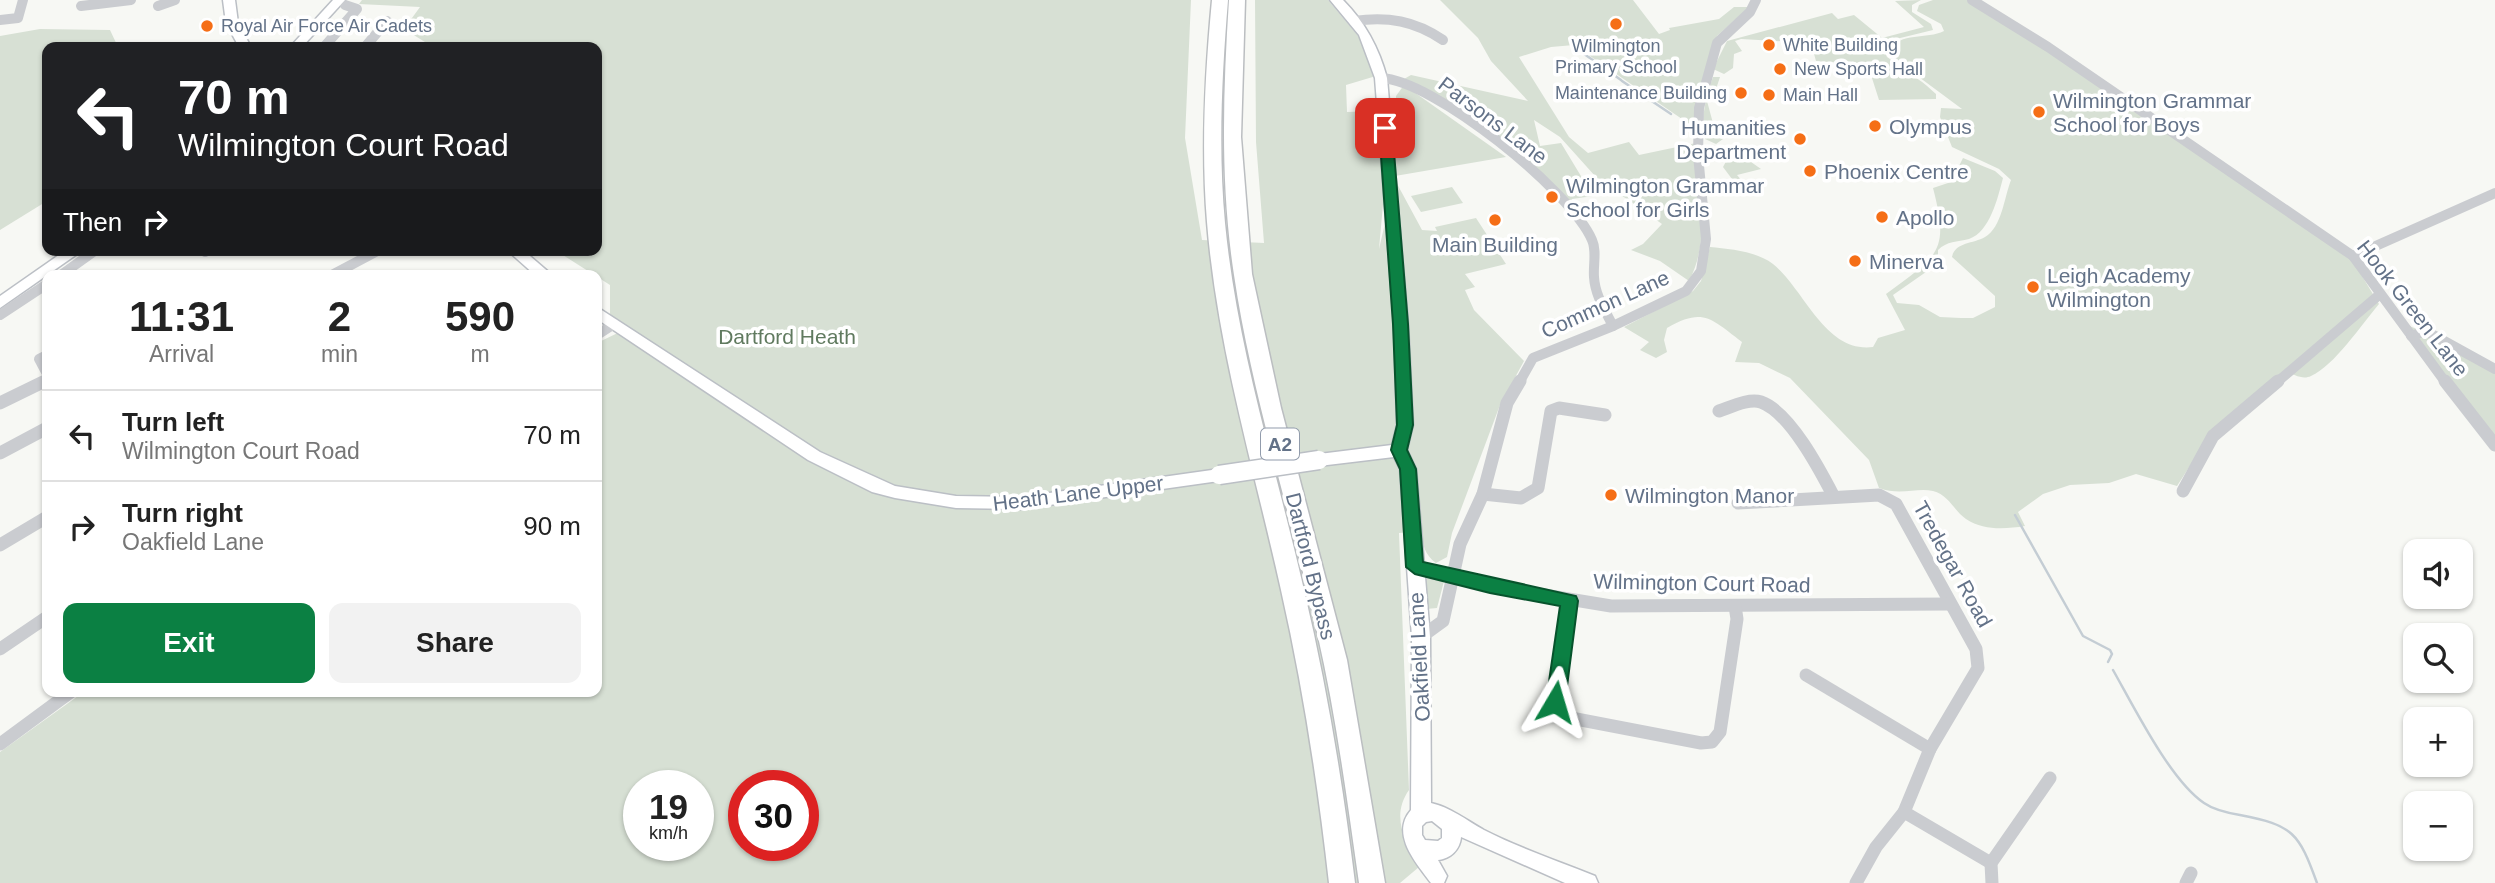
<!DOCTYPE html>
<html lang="en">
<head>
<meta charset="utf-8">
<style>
  :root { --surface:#fff; --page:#f2f2f2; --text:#222; --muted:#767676; --line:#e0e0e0; --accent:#0b8043 }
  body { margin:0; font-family:Arial,sans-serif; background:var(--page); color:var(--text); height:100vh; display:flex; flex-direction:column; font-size:26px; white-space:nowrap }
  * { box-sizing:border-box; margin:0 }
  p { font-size:23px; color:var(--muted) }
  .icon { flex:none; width:38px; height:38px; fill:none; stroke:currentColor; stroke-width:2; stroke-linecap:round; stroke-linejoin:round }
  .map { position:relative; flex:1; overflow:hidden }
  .panel { position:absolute; left:42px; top:270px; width:560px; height:427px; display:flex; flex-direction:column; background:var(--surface); border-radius:14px; box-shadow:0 2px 5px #0004 }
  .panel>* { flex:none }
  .banner { position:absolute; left:42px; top:42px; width:560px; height:214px; border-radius:14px; box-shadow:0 2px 5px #0004; background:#202124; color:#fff; overflow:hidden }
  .tools { position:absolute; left:2403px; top:539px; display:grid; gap:14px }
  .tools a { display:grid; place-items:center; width:70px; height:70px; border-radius:14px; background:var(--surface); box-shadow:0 2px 5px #0004; font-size:35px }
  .speed { position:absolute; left:623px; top:770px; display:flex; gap:14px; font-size:35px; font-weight:700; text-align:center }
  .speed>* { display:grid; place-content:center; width:91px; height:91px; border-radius:50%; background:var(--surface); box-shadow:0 2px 5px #0004; line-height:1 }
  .speed small { font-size:18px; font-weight:400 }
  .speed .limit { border:10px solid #d22; background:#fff; color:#111 }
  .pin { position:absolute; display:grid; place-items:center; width:60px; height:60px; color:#fff; margin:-30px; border-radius:14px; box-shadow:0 4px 10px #0006 }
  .me { position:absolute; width:77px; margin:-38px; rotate:7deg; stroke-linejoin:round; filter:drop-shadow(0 0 5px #0008) }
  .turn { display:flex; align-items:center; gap:24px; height:147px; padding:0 21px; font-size:32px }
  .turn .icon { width:91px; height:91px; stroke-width:2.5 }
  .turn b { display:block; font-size:49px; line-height:60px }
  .then { display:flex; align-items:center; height:66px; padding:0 21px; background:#0003; gap:14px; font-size:26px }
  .eta { display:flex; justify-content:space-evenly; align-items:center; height:119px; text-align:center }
  .eta b { font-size:42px; font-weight:600; line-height:49px }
  .primary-button { display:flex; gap:14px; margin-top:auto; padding:14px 21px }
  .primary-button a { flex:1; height:80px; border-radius:14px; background:var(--accent); color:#fff; font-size:28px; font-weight:600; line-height:80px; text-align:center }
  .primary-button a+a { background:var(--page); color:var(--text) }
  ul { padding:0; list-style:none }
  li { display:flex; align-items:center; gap:21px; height:91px; padding:0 21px; border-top:2px solid var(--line) }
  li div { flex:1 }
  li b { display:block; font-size:26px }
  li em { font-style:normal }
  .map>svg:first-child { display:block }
  .green { fill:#d7e0d4; fill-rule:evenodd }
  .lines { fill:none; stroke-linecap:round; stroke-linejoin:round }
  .stream { stroke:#c4cdd4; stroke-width:2.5 }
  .secondary-casing { stroke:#bbbfc5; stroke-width:3 }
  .highway-casing { stroke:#bbbec1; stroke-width:3 }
  .street-far1 { stroke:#caccd0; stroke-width:10 }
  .street { stroke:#caccd0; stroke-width:13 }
  .secondary { fill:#fff; fill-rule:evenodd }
  .highway { fill:#fff; fill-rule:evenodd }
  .secondary-bridge-casing { stroke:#bbbfc5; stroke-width:21; stroke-linecap:butt }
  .secondary-bridge { stroke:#fff; stroke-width:18 }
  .route { fill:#0b8043; stroke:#07532c; stroke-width:2 }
  .poi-dot { fill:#f56e16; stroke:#fff; stroke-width:2.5 }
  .labels { text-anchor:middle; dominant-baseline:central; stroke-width:7; stroke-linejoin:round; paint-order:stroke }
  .far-poi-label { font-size:18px; fill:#637288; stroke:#fff; text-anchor:start }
  .shield { fill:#fff; stroke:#929cac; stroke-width:2 }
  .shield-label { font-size:19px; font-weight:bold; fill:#637288 }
  .poi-label { font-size:21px; fill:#637288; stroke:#fff; text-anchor:start }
  .street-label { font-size:21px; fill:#637288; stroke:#fff }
  .park-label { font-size:21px; fill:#607a5f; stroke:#fff }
</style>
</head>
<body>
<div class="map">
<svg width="2495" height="883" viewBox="0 0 2495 883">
  <rect width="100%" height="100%" fill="#f7f8f4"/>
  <g class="green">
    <path d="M 362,0 L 1191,0 L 1185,138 L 1202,240 L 1264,243 L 1256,142 L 1255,0 L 1328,0 L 1364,43 L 1376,76 L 1346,85 L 1347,112 L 1374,111 L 1376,88 L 1385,182 L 1379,249 L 1395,180 L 1422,230 L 1437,231 L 1435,227 L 1476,218 L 1506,264 L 1465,274 L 1475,287 L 1465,290 L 1474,310 L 1524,361 L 1500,405 L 1452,533 L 1447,557 L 1436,563 C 1425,555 1422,545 1422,531 L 1399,533 L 1409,790 C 1390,817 1406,842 1419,867 L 1400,883 L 0,883 L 0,752 L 85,691 L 597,691 L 597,343 L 628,328 L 610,315 L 610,285 L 555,250 L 597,250 L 597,47 L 433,47 L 404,29 L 420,7 L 359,4 ZM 639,786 L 698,786 L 698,845 L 639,845 ZM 744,786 L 803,786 L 803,845 L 744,845 Z"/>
    <path d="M 1440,0 L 1633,0 L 1659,34 L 1670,30 L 1669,28 L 1719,19 L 1734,7 L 1749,7 L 1717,36 L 1698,130 L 1574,45 L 1551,47 L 1519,57 L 1569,137 L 1588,153 L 1629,142 L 1639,155 L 1696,143 C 1699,188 1711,240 1689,281 L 1660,261 L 1631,250 L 1643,244 L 1662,224 L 1614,190 L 1604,186 L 1560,137 L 1534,120 L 1540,146 L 1561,143 L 1593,196 L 1572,199 L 1573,204 L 1531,166 L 1404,79 L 1411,75 L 1528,101 L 1491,61 L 1478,38 Z"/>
    <path d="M 1921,0 L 1912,5 L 1912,12 L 1931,24 L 1933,30 L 1892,40 L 1884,50 L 1887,57 L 1904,69 L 1898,71 C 1912,72 1925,84 1936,94 L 1936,99 L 1879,100 L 1871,75 L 1885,72 L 1871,73 L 1868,65 L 1816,61 L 1811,43 L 1741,39 L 1735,41 L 1742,51 L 1734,54 L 1733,68 L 1724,74 L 1713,69 L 1727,41 L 1832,13 L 1838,19 L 1854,15 L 1882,38 L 1924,27 L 1895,1 Z"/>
    <path d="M 1933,0 L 1969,0 L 1983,7 L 2351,258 L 2379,304 C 2362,324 2334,366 2311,376 C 2303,380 2294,375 2286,371 L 2204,444 L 2177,486 L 2136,474 L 2109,483 L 2070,485 L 2043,494 L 2018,512 L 2025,526 C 2006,529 1984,531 1966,519 C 1954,511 1949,495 1933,491 C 1917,487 1901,496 1879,488 L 1869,460 L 1790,378 L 1759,363 L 1735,362 L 1742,342 C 1711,319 1704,307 1667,328 L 1664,340 L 1667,352 L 1656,358 L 1640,350 L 1649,342 L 1624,327 L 1693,291 L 1701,281 L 1710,247 C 1730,249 1756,251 1773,264 C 1805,290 1825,353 1873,347 L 1878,338 L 1905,330 L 1886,294 C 1938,255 1950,253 1933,188 L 1951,182 L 1963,158 L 1995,171 L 2003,178 C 1998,197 1990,232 1969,239 C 1957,242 1947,241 1938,250 L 1938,257 L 1946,267 L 1936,265 L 1893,295 L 1897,303 L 1919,305 L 1940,317 L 1961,318 L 1973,318 L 1995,307 L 1995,296 L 1952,257 C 1955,242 1973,244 1985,237 C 2002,227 2004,198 2011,180 L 1999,169 L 1952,147 L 1940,117 L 1941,108 L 1962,109 L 1900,63 L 1889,51 C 1900,31 1927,40 1944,31 L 1941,24 L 1917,11 L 1919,5 Z"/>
    <polygon points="40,29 110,30 118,47 47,47 47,201 0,230 0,36"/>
    <path d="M 1713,77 L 1720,77 L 1712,101 L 1707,101 L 1717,138 L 1723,139 L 1716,144 L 1705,139 C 1700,119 1706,97 1713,77 Z"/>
    <polygon points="1404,85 1506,157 1395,176 1396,96"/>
    <polygon points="1729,156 1751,162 1761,169 1737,175 1742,181 1735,183 1723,167"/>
    <polygon points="1452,187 1463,203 1421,212 1411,196"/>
    <polygon points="2400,322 2433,336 2495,371 2495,445"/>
    <polygon points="1422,575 1444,581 1437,608 1426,609"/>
  </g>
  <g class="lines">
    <g class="stream">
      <polyline points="1580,51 1621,80"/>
      <polyline points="1622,81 1671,114"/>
      <polyline points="2015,515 2083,636 2110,650 2112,654 2108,662"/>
      <path d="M 2113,670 C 2134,707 2170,780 2204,803 C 2214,810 2228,813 2240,815 C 2293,825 2299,833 2317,883"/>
    </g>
    <g class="secondary-casing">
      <g id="secondary">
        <polygon points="223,0 235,0 238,23 251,47 239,47 226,23"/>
        <polygon points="333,0 345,0 302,47 290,47"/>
        <path d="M 1330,0 L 1343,0 C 1365,22 1379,48 1387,78 L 1408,324 L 1413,425 L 1407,450 L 1416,469 L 1430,637 L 1431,803 C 1450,807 1466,820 1484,830 C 1519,848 1558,861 1595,876 L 1598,883 L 1565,883 L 1461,837 C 1460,850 1450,859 1438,860 L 1447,876 L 1444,883 L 1431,883 C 1416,863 1390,834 1411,810 L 1412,637 L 1400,469 L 1394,457 L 1319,466 L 1313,464 L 1311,460 L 1313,456 L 1319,454 L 1392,445 L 1397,425 L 1394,324 L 1375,78 L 1359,35 ZM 1432,821 L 1442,829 L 1442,838 L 1438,841 L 1425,840 L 1422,835 L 1422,826 L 1426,822 Z"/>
        <polygon points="66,250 83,250 0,308 0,296"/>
        <polygon points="507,250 523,250 552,275 535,275"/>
        <polygon points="597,307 820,452 895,486 956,496 1021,497 1219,469 1225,471 1227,475 1225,479 1219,481 1021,509 956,508 895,498 872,492 808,460 597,319"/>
      </g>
    </g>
    <g class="highway-casing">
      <g id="highway">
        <path d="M 1212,0 L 1228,0 C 1222,74 1218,149 1225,223 C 1237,348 1276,468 1304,590 C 1327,687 1343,785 1355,883 L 1329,883 C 1318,785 1303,687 1281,590 C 1254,468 1217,347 1207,222 C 1201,148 1205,74 1212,0 Z"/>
        <path d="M 1229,0 L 1245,0 L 1241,137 L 1252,274 L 1281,408 L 1347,660 L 1385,883 L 1359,883 C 1347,799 1336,715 1317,632 C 1291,513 1252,396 1234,275 C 1220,184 1223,92 1229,0 Z"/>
      </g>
    </g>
    <g class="street-far1">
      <polyline points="1972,0 2048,47 2353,256 2446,383"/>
      <polyline points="81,6 131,0"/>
      <polyline points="158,6 175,0"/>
      <polyline points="0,20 18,18 23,0"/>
      <path d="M 1354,21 C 1388,16 1415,21 1443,40"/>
      <polyline points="324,47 357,9 345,5"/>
      <polyline points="365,47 387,21"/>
      <path d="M 1381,78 C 1434,80 1571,191 1592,240 C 1597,251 1593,265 1594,277 C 1595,295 1605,310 1613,326"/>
      <polyline points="205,252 209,250"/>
      <polyline points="2353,256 2495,193"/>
      <polyline points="61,275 96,250"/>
      <polyline points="332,275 379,250"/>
      <polyline points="0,315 47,284"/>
      <polyline points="597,335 614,324"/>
      <polyline points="2411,336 2426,331 2495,369"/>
      <polyline points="47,355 39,359 47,374"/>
      <polyline points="41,383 47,380"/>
      <polyline points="1519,383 1533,358 1613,326 1686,291 1701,271 1706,239 1698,155 1699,108 1717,43 1750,12 1756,0"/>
      <polyline points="2276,383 2379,295"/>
    </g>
    <g class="street">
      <polyline points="2445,381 2495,445"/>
      <polyline points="0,403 45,381"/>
      <path d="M 1719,411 C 1731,407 1749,398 1761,402 C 1790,412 1821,472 1834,497"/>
      <polyline points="0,453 47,428"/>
      <polyline points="2183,491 2213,436 2278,381"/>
      <polyline points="1483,494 1521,498 1538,488 1551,411 1559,408 1605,415"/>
      <polyline points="1738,503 1879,495 1896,504 1976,649 1978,668 1930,749 1904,812 1876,847 1856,883"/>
      <polyline points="0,545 47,517"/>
      <polyline points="1415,567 1490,586 1611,606 1950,604"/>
      <polyline points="1569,601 1555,696 1560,711 1571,718 1701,743 1712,742 1720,732 1737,619 1735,606"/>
      <polyline points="1421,637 1443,621 1460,544 1483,494 1507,403 1520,381"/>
      <polyline points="0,649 47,617"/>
      <polyline points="1806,675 1930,749"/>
      <polyline points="0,744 72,691"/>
      <polyline points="1904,812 1991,863"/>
      <polyline points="1992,883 1991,863 2050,778"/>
      <polyline points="2186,883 2191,873"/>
    </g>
    <use href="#secondary" class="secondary"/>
    <use href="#highway" class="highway"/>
    <g class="secondary-bridge-casing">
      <polyline id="secondary-bridge" points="1219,475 1319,460"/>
    </g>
    <use href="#secondary-bridge" class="secondary-bridge"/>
  </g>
  <polygon class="route" points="1385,124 1392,128 1408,324 1413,425 1407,450 1416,469 1423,562 1576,596 1578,601 1565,702 1562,708 1555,710 1549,708 1546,702 1560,606 1490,593 1415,574 1406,567 1400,469 1391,450 1397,425 1393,324 1379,128"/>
  <g class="poi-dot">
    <circle cx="1616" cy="24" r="7"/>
    <circle cx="207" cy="26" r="7"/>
    <circle cx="1769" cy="45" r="7"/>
    <circle cx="1780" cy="69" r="7"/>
    <circle cx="1741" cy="93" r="7"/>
    <circle cx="1769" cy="95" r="7"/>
    <circle cx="2039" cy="112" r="7"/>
    <circle cx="1875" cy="126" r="7"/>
    <circle cx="1800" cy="139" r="7"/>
    <circle cx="1810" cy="171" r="7"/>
    <circle cx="1552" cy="197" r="7"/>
    <circle cx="1882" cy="217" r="7"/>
    <circle cx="1495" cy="220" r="7"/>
    <circle cx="1855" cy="261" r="7"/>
    <circle cx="2033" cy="287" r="7"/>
    <circle cx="1611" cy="495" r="7"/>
  </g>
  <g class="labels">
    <g class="far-poi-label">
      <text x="221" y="26">Royal Air Force Air Cadets</text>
      <text x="1783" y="45">White Building</text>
      <text x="1616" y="46" text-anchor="middle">Wilmington<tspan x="1616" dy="21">Primary School</tspan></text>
      <text x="1794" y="69">New Sports Hall</text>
      <text x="1727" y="93" text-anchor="end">Maintenance Building</text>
      <text x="1783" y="95">Main Hall</text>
    </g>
    <rect class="shield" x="1261" y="428.5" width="38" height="31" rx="5"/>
    <g class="shield-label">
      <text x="1280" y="444">A2</text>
    </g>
    <g class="poi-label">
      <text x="2053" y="100">Wilmington Grammar<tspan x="2053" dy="24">School for Boys</tspan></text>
      <text x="1889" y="126">Olympus</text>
      <text x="1786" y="127" text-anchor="end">Humanities<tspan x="1786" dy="24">Department</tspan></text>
      <text x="1824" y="171">Phoenix Centre</text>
      <text x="1566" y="185">Wilmington Grammar<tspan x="1566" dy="24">School for Girls</tspan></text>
      <text x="1896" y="217">Apollo</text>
      <text x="1495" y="244" text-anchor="middle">Main Building</text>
      <text x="1869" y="261">Minerva</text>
      <text x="2047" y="275">Leigh Academy<tspan x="2047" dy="24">Wilmington</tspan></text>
      <text x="1625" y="495">Wilmington Manor</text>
    </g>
    <g class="street-label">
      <text transform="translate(1493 120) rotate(37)">Parsons Lane</text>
      <text transform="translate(1605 304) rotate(-24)">Common Lane</text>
      <text transform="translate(2413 308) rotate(52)">Hook Green Lane</text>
      <text transform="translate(1078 493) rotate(-7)">Heath Lane Upper</text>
      <text transform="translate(1953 564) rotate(61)">Tredegar Road</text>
      <text transform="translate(1311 566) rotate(76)">Dartford Bypass</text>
      <text transform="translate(1702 583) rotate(1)">Wilmington Court Road</text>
      <text transform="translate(1419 657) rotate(-93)">Oakfield Lane</text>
    </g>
    <g class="park-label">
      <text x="787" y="336">Dartford Heath</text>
    </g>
  </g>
</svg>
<div class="tools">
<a><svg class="icon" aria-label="sound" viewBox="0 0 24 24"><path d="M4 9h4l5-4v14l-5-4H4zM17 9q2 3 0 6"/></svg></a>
<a><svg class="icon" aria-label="search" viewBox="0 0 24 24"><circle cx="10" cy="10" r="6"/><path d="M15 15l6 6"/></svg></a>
<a>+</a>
<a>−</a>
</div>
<div class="speed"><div>19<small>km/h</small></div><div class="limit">30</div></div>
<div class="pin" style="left:1385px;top:128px;background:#d93025"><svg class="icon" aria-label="arrive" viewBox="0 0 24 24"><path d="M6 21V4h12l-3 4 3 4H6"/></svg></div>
<svg class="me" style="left:1555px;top:702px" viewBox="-20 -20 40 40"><path d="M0-17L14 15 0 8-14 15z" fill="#0b8043" stroke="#fff" stroke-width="4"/></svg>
<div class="banner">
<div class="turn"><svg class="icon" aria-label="left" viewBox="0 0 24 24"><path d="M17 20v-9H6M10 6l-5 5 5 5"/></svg><div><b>70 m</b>Wilmington Court Road</div></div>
<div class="then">Then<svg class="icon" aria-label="right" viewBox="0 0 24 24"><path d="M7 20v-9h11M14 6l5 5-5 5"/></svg></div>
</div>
<section class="panel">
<div class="eta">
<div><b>11:31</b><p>Arrival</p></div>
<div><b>2</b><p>min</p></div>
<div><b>590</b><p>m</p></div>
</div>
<ul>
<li><svg class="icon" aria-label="left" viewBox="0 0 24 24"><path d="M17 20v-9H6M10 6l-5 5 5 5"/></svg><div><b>Turn left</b><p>Wilmington Court Road</p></div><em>70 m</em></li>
<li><svg class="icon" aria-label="right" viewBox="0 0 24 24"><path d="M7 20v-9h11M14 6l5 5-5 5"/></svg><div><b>Turn right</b><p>Oakfield Lane</p></div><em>90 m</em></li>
</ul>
<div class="primary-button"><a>Exit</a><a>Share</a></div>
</section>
</div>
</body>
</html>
